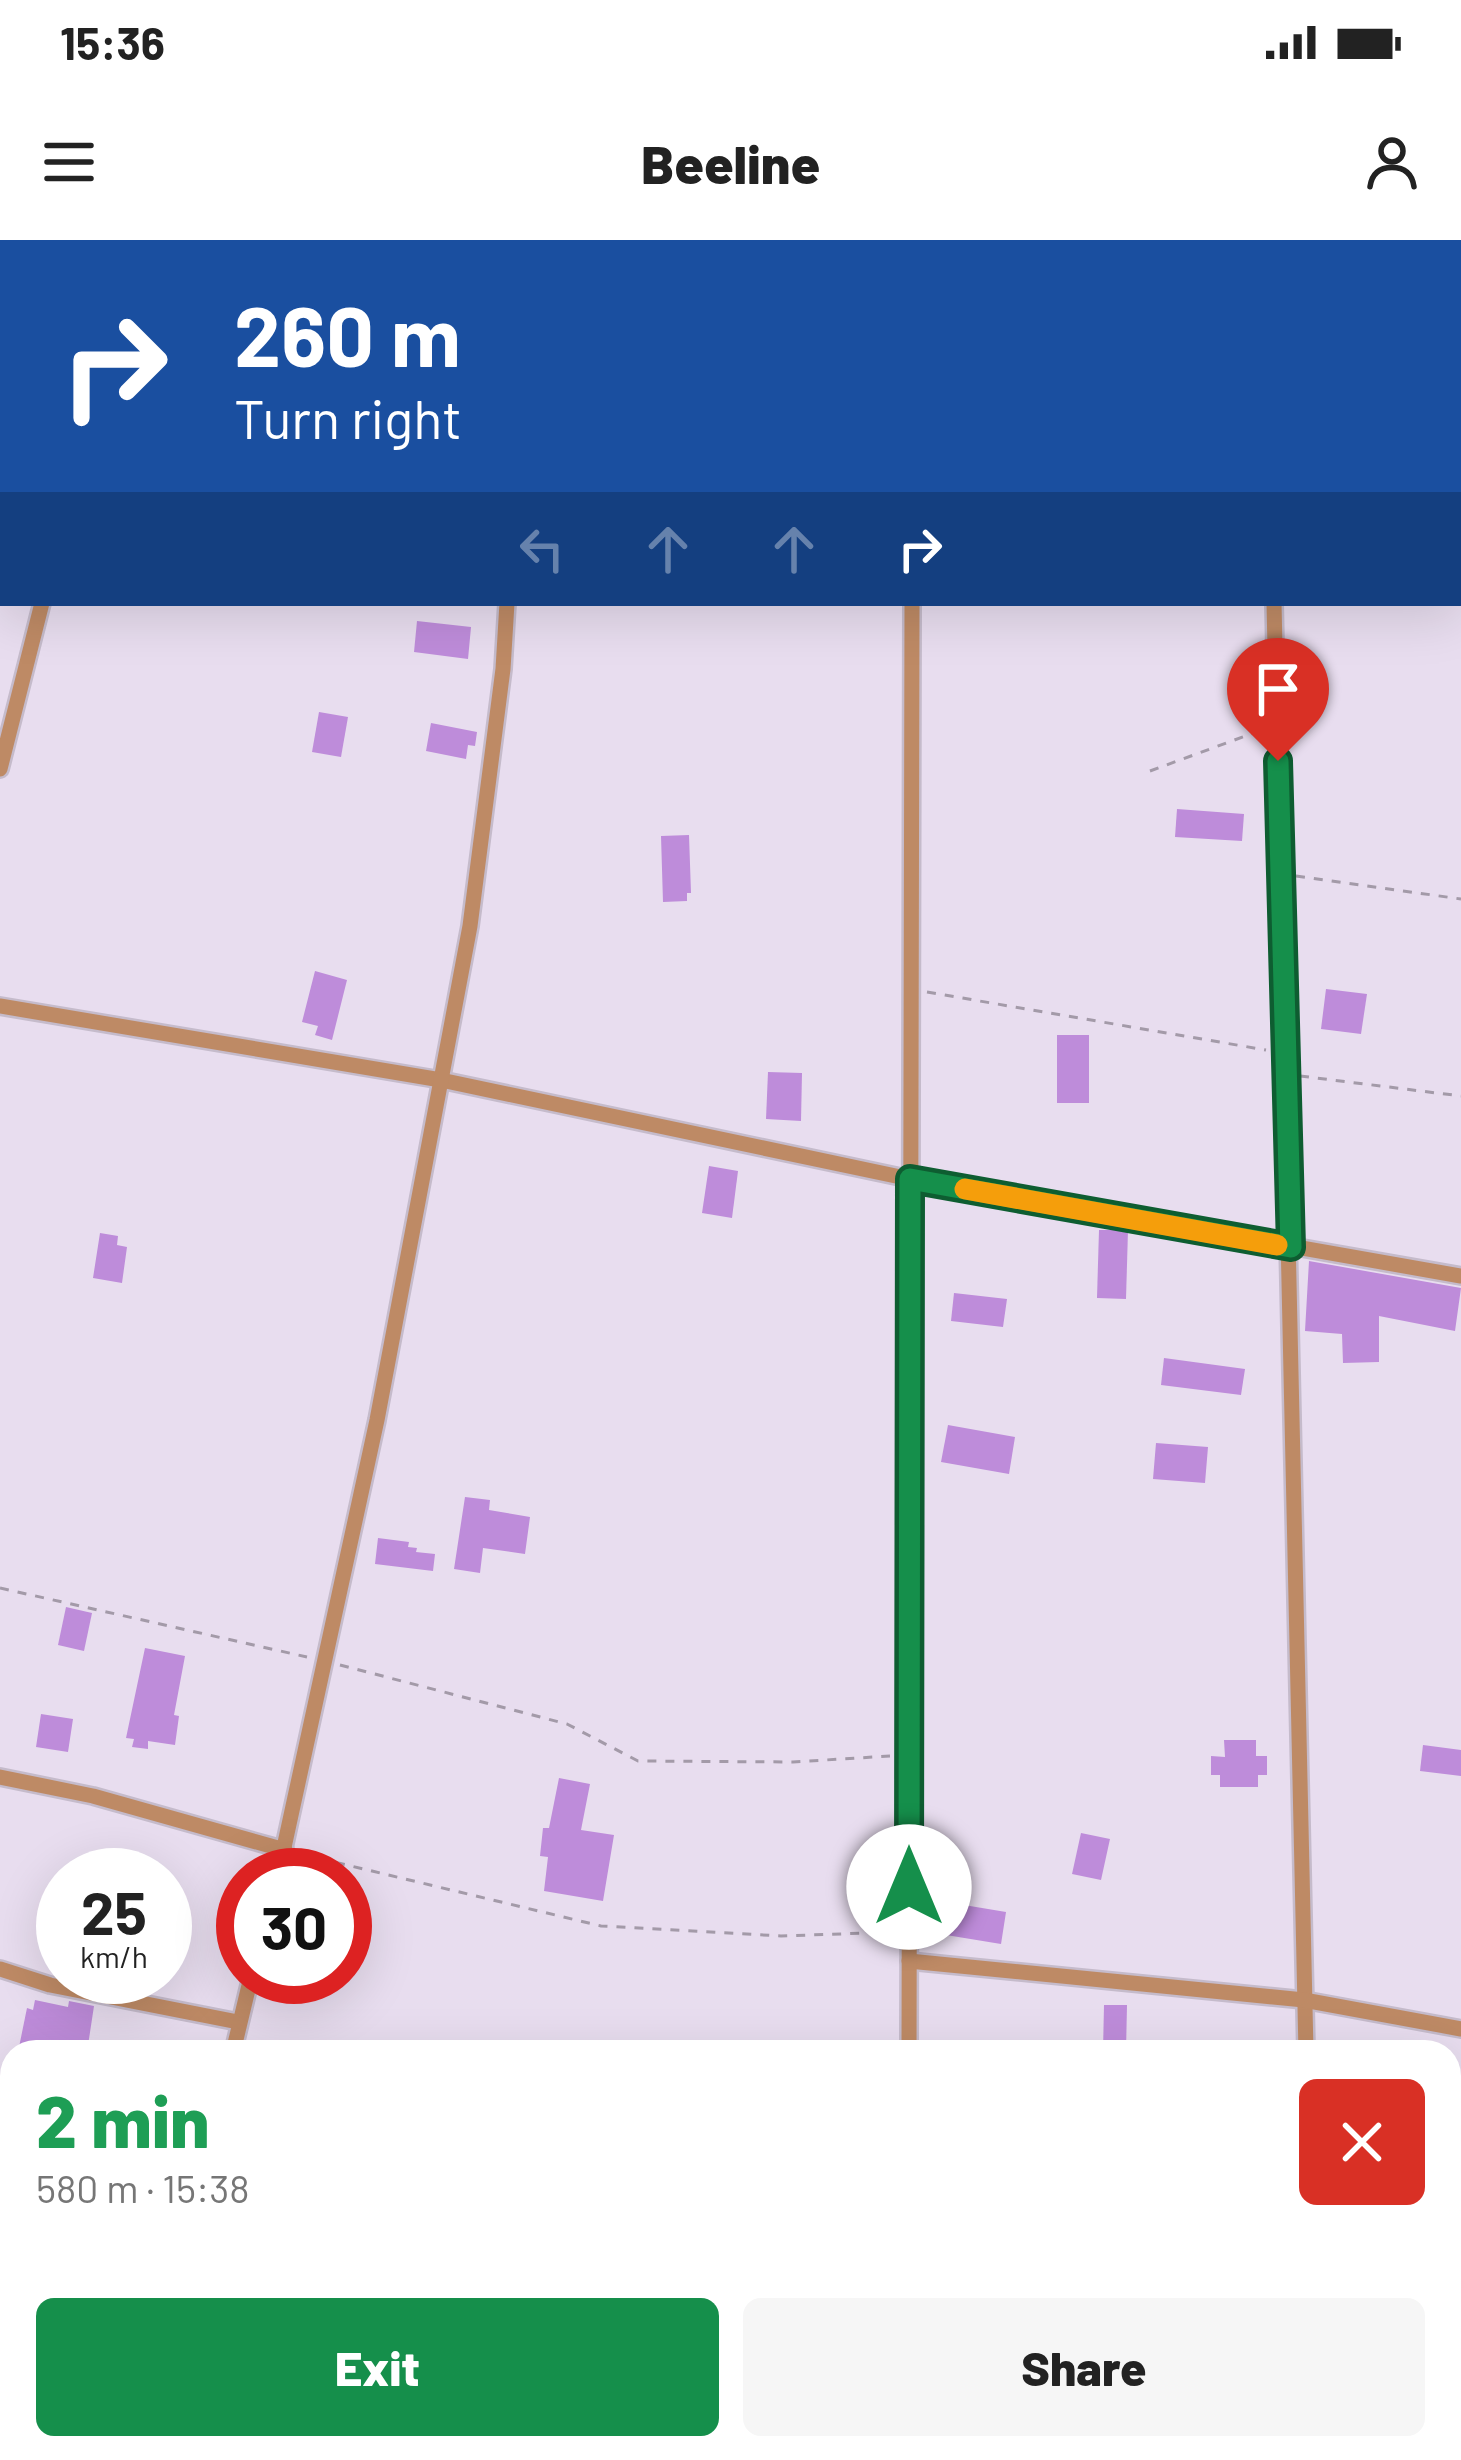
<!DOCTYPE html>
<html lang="en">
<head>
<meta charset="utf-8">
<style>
  :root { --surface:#fff; --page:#f6f6f6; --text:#222; --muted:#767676; --accent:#158f4b }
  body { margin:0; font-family:Barlow,sans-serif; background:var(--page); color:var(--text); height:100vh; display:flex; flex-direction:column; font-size:45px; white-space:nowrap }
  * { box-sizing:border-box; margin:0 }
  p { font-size:39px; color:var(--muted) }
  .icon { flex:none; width:66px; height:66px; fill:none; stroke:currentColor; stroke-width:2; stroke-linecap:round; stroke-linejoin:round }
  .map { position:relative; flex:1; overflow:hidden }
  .drawer { position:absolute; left:0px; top:1800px; width:1461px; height:420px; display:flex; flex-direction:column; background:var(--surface); border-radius:36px 36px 0 0; box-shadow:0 12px 48px #0002 }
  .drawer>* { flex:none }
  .guide { position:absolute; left:0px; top:0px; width:1461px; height:366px; box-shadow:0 12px 48px #0002; background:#1a4fa0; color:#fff; overflow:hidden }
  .speed { position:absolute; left:36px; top:1608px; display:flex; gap:24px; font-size:60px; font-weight:700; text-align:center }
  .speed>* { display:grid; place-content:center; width:156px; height:156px; border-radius:50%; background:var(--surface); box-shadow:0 12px 48px #0002; line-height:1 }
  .speed small { font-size:30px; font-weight:400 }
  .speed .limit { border:18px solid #d22; background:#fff; color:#111 }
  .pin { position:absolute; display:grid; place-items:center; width:102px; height:102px; color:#fff; margin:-123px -51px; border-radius:50% 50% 50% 0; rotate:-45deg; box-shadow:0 0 12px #0007 }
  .pin .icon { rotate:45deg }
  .me { position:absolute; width:132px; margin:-66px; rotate:0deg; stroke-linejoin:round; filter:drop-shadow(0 0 9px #0008) }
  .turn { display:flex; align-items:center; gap:42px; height:252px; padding:0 36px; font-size:54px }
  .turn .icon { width:156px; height:156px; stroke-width:2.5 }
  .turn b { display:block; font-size:84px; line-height:102px }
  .lanes { display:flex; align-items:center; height:114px; padding:0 36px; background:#0003; justify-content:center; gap:60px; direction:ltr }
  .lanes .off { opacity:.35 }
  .round { display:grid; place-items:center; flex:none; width:126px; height:126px; border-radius:18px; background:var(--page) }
  .head { display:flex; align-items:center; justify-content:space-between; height:204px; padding:0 36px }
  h1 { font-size:72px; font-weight:800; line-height:90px; color:#1e9e55 }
  .button { display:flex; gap:24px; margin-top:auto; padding:24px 36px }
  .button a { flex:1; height:138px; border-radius:18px; background:var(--accent); color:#fff; font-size:48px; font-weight:800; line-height:138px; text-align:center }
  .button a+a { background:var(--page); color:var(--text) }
  .status { display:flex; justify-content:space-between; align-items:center; height:84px; padding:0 60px; background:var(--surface); direction:ltr }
  .status svg { height:33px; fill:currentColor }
  header { display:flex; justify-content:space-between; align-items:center; height:156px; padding:0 36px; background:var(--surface); font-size:54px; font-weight:800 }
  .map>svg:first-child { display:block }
  .building { fill:#be8cda }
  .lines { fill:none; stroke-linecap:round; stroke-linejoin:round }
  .minor-casing { stroke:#c5bbcb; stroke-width:20 }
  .tertiary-casing { stroke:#c5bbcb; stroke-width:22 }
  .path { stroke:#a39aa8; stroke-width:3; stroke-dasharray:9 9; stroke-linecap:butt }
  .minor { stroke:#be8a65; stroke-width:15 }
  .tertiary { stroke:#be8a65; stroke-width:18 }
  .route-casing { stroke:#0e5d31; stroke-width:30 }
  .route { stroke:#158f4b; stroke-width:21 }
  .slow { stroke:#f59e0b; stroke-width:21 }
</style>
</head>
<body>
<div class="status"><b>15:36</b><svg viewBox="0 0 49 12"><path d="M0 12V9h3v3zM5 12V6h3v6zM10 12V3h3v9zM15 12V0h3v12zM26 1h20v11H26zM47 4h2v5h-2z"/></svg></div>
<header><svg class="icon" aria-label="menu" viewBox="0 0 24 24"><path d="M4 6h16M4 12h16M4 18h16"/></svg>Beeline<svg class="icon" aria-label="person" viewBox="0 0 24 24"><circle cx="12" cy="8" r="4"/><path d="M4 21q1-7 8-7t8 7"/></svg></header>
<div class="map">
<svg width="1461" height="2220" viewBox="0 0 1461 2220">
  <rect width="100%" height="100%" fill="#e8ddef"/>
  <g class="building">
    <polygon points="417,381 471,387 468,419 414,412"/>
    <polygon points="319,472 348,477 341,517 312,512"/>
    <polygon points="431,483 477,492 475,506 468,505 466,519 426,511"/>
    <polygon points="1177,569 1244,574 1242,601 1175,597"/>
    <polygon points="689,595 691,653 687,653 687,661 663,662 661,596"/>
    <polygon points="315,731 347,740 332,800 315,795 318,786 302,782"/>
    <polygon points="1326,749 1367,754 1361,794 1321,789"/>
    <rect x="1057" y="795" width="32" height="68"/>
    <polygon points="768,832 802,833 801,881 766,879"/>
    <polygon points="709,926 738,931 732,978 702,973"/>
    <polygon points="1099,990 1128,990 1126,1059 1097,1058"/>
    <polygon points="100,993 118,996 117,1005 127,1007 122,1043 93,1038"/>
    <polygon points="1309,1021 1461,1048 1455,1091 1379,1076 1379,1122 1343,1123 1342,1094 1305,1091"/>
    <polygon points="954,1053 1007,1059 1003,1087 951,1081"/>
    <polygon points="1164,1118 1245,1129 1241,1155 1161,1145"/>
    <polygon points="948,1185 1015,1197 1009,1234 941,1222"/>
    <polygon points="1156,1203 1208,1207 1205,1243 1153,1239"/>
    <polygon points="465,1257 490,1260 489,1270 530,1277 525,1314 483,1308 480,1333 454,1329"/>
    <polygon points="378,1298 409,1302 408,1307 417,1308 416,1312 435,1314 433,1331 375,1324"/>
    <polygon points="66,1367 92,1373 84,1411 58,1405"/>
    <polygon points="145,1408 185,1416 174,1475 179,1476 175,1505 148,1501 148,1509 132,1507 134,1499 126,1498"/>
    <polygon points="41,1474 73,1479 68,1512 36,1507"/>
    <polygon points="1224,1500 1256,1500 1256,1516 1267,1516 1267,1535 1258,1535 1258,1547 1220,1547 1220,1535 1211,1535 1211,1516 1225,1517"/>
    <polygon points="1423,1505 1461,1510 1461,1536 1420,1531"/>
    <polygon points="559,1538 590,1544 581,1590 614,1595 603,1661 544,1651 548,1617 540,1616 543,1588 549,1588"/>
    <polygon points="1081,1593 1110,1599 1101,1640 1072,1634"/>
    <polygon points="946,1662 1006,1672 1001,1704 940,1694"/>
    <polygon points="35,1760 68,1767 69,1761 94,1766 87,1812 18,1812 27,1768 33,1770"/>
    <polygon points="1104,1765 1127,1765 1126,1812 1103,1812"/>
  </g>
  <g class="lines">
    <g class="minor-casing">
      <g id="minor">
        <polyline points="1274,363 1306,1812"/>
        <polyline points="0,529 42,363"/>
        <polyline points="0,766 441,840 910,939 1461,1036"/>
        <polyline points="0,1537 93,1556 285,1610"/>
        <polyline points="278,1635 377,1180 470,686 503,429 507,363"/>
        <polyline points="909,1721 1304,1760 1461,1789"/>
        <polyline points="0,1729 50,1745 238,1782"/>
        <polyline points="233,1812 251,1737"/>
        <polyline points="909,1812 912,363"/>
        <polyline points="0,1922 12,1925"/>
        <polyline points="1322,2208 1323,2220"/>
        <polyline points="164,2220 166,2208"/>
        <polyline points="908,2220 908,2208"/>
      </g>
    </g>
    <g class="tertiary-casing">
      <g id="tertiary">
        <polyline points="115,0 133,3"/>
        <polyline points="1458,241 1461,242"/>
      </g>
    </g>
    <g class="path">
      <polyline points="459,3 460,0"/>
      <polyline points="1150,531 1259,491"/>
      <polyline points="1296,636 1461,659"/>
      <polyline points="927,752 1266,810"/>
      <polyline points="1300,836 1461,856"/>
      <polyline points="0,1348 307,1417"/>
      <polyline points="340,1425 567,1484 638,1521 793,1522 890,1516"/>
      <polyline points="301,1614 601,1686 781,1696 895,1692"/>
    </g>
    <use href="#minor" class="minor"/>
    <use href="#tertiary" class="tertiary"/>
  </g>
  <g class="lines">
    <g class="route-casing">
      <polyline id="route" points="909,1647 910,939 1291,1007 1278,521"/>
    </g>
    <use href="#route" class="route"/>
    <polyline class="slow" points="965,949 1277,1005"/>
  </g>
</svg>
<div class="speed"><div>25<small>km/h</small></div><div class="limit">30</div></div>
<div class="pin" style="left:1278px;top:521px;background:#d93025"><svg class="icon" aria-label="arrive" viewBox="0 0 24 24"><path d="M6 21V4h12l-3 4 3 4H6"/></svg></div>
<svg class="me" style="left:909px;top:1647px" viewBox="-20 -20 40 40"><circle r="19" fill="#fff"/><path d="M0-13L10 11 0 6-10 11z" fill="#158f4b"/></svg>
<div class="guide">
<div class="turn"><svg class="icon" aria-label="right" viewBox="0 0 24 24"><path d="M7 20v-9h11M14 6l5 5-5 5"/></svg><div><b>260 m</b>Turn right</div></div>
<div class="lanes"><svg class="icon off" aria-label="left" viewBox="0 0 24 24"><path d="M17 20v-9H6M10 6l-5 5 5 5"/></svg><svg class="icon off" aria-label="ahead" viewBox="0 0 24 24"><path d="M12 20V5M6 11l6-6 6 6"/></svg><svg class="icon off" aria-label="ahead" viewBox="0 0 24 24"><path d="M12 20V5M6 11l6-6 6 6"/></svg><svg class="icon" aria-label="right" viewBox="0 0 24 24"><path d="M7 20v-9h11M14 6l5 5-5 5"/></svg></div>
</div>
<section class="drawer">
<div class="head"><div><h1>2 min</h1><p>580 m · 15:38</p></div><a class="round" style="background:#d93025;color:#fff"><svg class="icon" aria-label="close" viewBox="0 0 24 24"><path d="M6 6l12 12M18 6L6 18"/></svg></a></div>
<div class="button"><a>Exit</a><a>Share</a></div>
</section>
</div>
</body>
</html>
